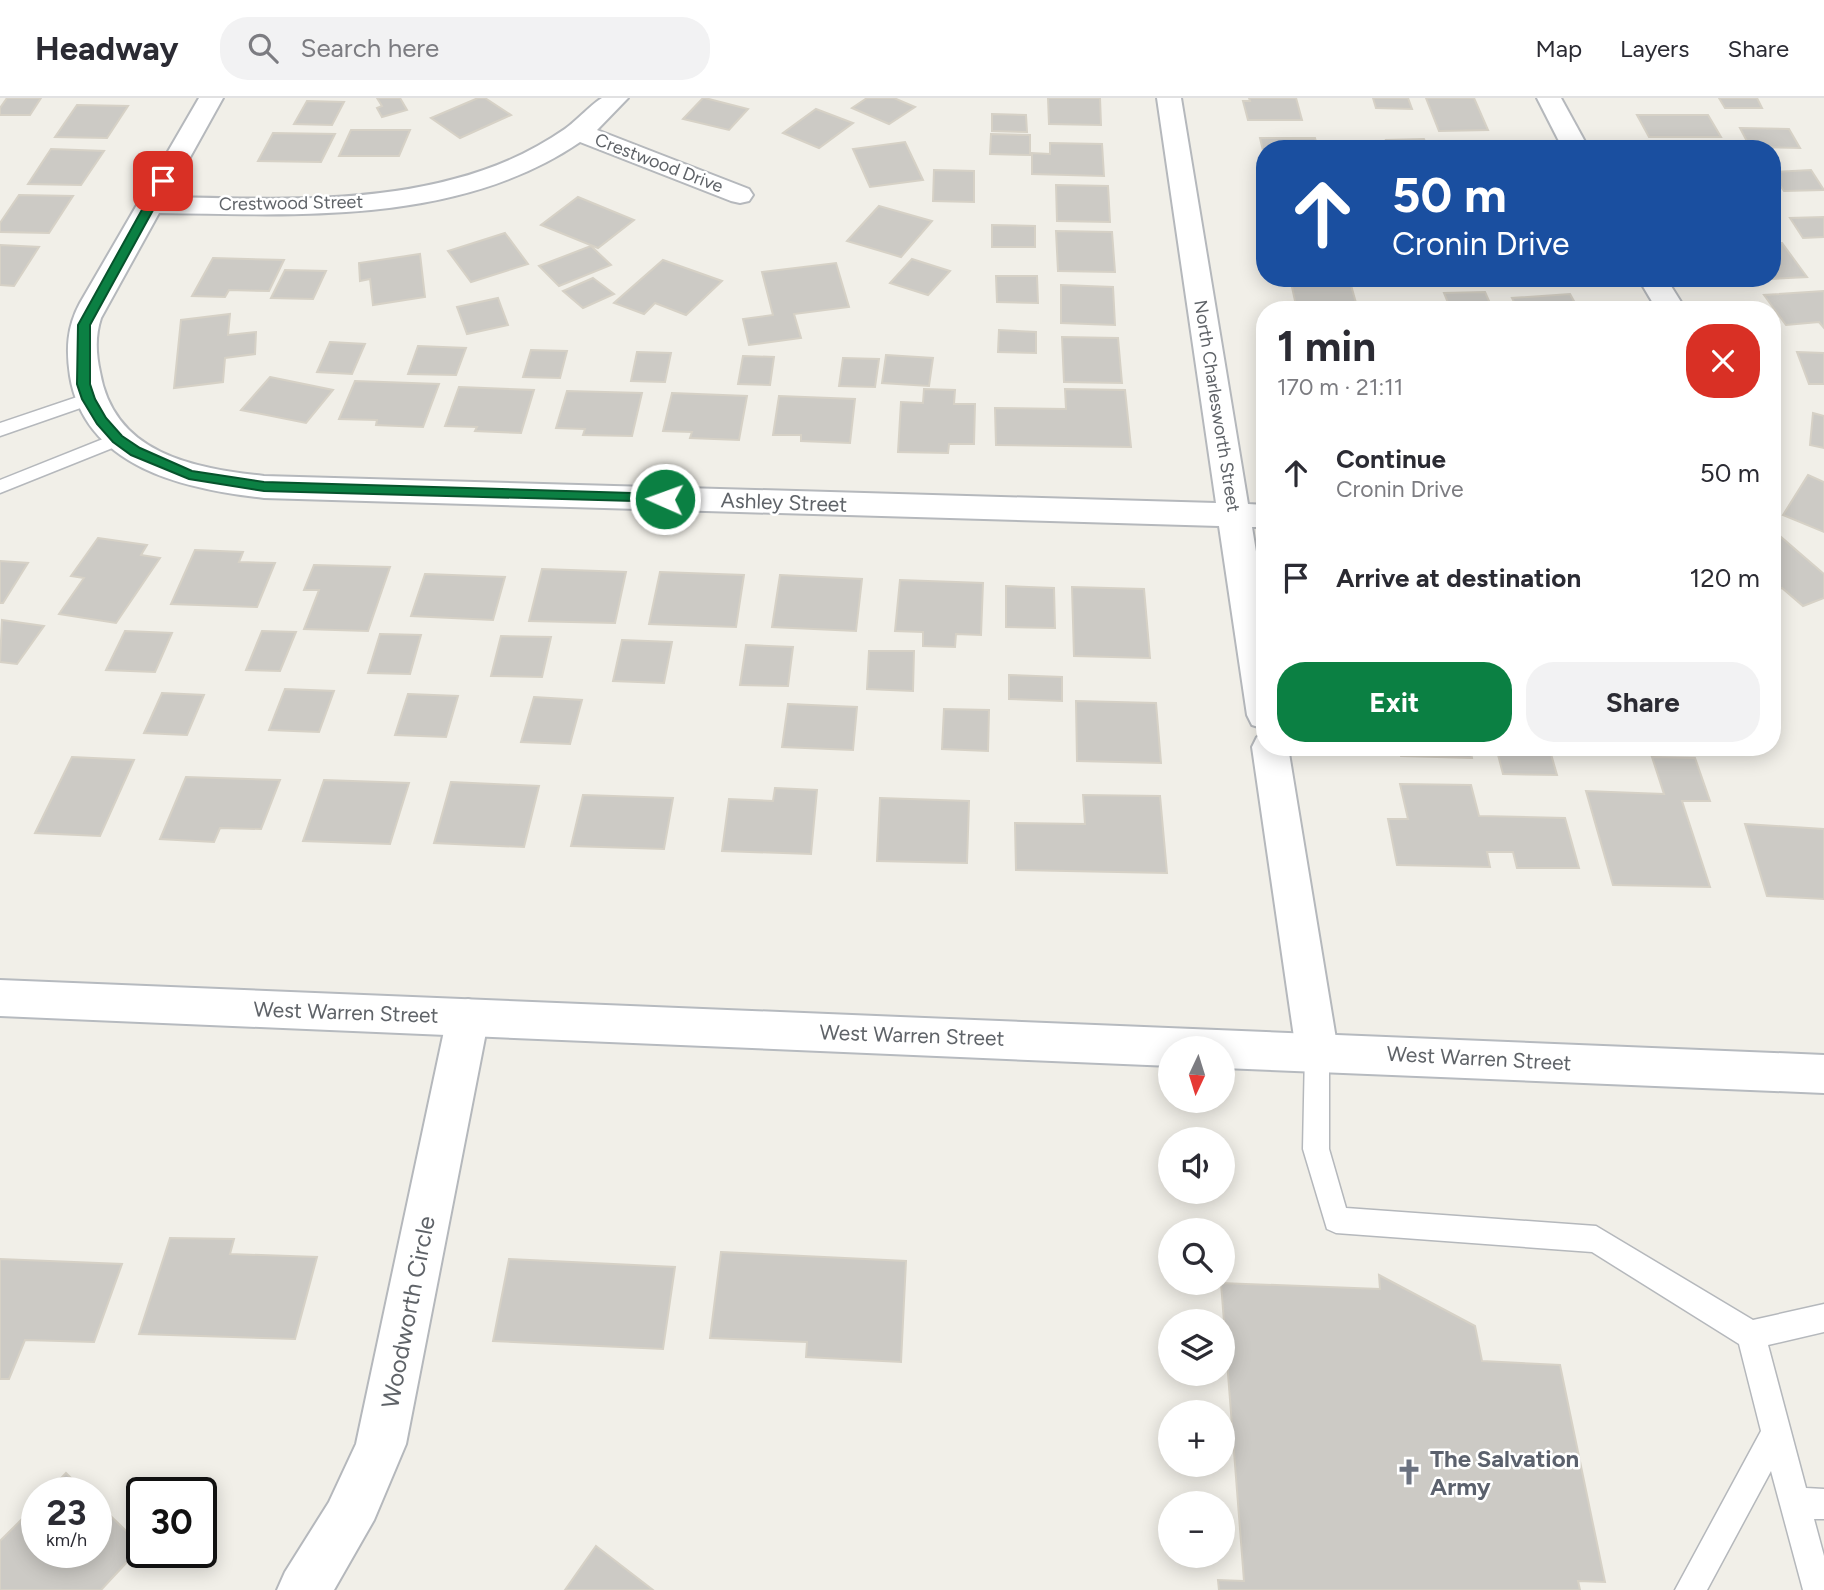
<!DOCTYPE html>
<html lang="en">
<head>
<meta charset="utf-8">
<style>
  :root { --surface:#fff; --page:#f2f2f3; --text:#2b2b33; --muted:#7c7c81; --line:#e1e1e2; --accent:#0b8043 }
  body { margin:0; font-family:Figtree,sans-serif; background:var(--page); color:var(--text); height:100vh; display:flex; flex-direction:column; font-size:26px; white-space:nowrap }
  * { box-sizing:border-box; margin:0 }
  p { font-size:23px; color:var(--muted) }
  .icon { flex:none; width:38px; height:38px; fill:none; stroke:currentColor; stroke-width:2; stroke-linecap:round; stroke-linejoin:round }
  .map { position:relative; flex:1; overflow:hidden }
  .sheet { position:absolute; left:1256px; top:203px; width:525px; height:455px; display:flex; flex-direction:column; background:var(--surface); border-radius:28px; box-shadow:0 4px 18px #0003 }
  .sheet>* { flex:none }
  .guide { position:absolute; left:1256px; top:42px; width:525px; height:147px; border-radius:28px; box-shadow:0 4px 18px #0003; background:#1a4fa0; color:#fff; overflow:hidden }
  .needle { width:46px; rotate:184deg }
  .fabs { position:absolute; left:1158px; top:938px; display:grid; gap:14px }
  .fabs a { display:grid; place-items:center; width:77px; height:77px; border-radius:50%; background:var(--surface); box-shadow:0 4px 18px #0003; font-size:35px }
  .speed { position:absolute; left:21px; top:1379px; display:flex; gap:14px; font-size:35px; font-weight:700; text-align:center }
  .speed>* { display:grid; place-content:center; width:91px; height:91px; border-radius:50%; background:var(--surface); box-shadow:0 4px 18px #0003; line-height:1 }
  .speed small { font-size:18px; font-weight:400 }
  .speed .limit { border:4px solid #111; border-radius:10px; background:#fff; color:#111 }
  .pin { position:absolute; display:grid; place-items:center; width:60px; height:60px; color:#fff; margin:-30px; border-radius:14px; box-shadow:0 4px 10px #0006 }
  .me { position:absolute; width:77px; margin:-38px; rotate:272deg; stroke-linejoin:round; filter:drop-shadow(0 0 5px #0008) }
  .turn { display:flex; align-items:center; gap:24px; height:147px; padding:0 21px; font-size:32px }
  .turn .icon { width:91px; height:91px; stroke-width:2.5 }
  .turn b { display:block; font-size:49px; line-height:60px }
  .round { display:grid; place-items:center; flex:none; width:74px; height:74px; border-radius:28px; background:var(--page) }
  .summary { display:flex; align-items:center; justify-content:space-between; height:119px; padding:0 21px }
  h1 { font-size:42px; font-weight:700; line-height:52px }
  .primary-button { display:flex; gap:14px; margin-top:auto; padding:14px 21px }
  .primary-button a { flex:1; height:80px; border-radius:28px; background:var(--accent); color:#fff; font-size:28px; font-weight:700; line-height:80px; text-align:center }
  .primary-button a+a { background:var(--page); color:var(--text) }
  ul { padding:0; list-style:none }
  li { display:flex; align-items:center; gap:21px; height:105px; padding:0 21px }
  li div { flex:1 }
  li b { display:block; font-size:26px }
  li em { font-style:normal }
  header { display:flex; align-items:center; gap:42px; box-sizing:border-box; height:98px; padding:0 35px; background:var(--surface); border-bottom:2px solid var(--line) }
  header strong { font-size:33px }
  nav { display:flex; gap:38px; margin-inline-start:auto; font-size:24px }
  .search { width:490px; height:63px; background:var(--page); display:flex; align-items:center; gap:18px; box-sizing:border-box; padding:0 24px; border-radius:28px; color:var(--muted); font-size:26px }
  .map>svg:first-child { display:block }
  .building { fill:#cccac5; stroke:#d6d1c6; stroke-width:2 }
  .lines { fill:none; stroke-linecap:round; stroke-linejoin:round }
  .lane-casing { stroke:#b5b8bc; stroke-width:3 }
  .street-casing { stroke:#b5b8bc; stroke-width:4 }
  .secondary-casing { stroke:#b6babf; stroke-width:4 }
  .lane { fill:#fff; fill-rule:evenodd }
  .street { fill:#fff; fill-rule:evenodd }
  .secondary { fill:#fff; fill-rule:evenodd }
  .route { fill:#0b8043; stroke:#07532c; stroke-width:2 }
  .labels { text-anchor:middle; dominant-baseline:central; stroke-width:5; stroke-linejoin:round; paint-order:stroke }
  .far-street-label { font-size:18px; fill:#5f6368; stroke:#fff }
  .street-label { font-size:21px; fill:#5f6368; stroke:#fff }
  .near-street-label { font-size:24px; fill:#5f6368; stroke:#fff }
  .near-worship-label { font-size:24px; font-weight:bold; fill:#5b616d; stroke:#fff; text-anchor:start }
</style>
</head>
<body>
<header>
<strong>Headway</strong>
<div class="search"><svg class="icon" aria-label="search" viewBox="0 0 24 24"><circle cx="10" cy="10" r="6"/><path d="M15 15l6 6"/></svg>Search here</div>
<nav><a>Map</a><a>Layers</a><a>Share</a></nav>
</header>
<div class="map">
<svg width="1824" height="1492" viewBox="0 0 1824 1492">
  <rect width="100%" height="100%" fill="#f1efe8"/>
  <g class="building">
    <polygon points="7,0 41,0 30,17 0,17 0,10"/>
    <polygon points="377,0 400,0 407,12 382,19 377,10 382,8"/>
    <polygon points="478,0 485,0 511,17 460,40 431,20"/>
    <polygon points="703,0 705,0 748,11 729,32 683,21"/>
    <polygon points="867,0 894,0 915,9 889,26 852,10"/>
    <polygon points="1048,0 1100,0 1101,27 1049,26"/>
    <polygon points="1249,0 1296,0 1302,22 1248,22 1243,3 1250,3"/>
    <polygon points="1373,0 1408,0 1412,11 1376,10"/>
    <polygon points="1426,0 1474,0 1488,32 1439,33"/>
    <polygon points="1719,0 1757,0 1762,10 1725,10"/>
    <polygon points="307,3 344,4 332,27 294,26"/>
    <polygon points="77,7 128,8 107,40 55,39"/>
    <polygon points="816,11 853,25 819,50 783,35"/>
    <polygon points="992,16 1026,17 1027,34 992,33"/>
    <polygon points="1637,17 1708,17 1721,39 1649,39"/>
    <polygon points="1740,30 1789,31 1800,50 1750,49"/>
    <polygon points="351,32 410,32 399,58 339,58"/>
    <polygon points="273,35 335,36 321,64 258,63"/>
    <polygon points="991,36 1030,37 1030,57 990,56"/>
    <polygon points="1260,40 1315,40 1318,51 1265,51 1265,61"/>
    <polygon points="1424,41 1428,51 1389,51 1386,42"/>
    <polygon points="905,44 923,82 870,89 853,51"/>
    <polygon points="1050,45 1102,46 1104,78 1032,76 1032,55 1050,56"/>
    <polygon points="1495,46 1497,51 1447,51 1446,48"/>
    <polygon points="51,51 104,53 81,87 28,86"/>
    <polygon points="934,72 974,73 974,104 933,103"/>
    <polygon points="1811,72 1824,92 1784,93 1773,77 1773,74"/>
    <polygon points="1056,87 1108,88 1110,124 1057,123"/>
    <polygon points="19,97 73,98 49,135 0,134 0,125"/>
    <polygon points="578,99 634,122 598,150 541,127"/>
    <polygon points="879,108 932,123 901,159 847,143"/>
    <polygon points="1824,119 1824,139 1803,140 1790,120"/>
    <polygon points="992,127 1035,128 1035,149 992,149"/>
    <polygon points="1056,133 1112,134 1115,174 1058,173"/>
    <polygon points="505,135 528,166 471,184 448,153"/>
    <polygon points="1773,145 1782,145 1807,179 1751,182 1773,180"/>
    <polygon points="0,147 39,149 14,188 0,187"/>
    <polygon points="591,148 611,167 559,188 539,168"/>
    <polygon points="420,156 425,199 373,207 370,181 360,183 359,165"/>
    <polygon points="213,160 284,162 269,193 229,192 225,199 192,198"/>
    <polygon points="912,161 950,173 928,197 890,185"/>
    <polygon points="663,162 722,183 686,217 655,205 644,216 614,205"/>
    <polygon points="836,165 849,209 794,216 801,240 749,247 743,221 773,217 762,174"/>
    <polygon points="285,172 326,173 313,201 271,200"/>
    <polygon points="996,178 1037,178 1038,205 997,204"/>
    <polygon points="593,180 614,196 583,210 563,193"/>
    <polygon points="1290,180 1349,180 1358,212 1297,212"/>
    <polygon points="1061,187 1113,189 1115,227 1061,225"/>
    <polygon points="1824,193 1824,230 1819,224 1786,227 1764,197"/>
    <polygon points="1485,194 1493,212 1451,212 1444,195"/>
    <polygon points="1570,196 1579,212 1518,212 1512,200"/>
    <polygon points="498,200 508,227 467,236 457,209"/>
    <polygon points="1385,204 1425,205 1427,212 1387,212"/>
    <polygon points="230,216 228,237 256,234 255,256 225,260 223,284 174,290 181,222"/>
    <polygon points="999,232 1036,234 1036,255 998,254"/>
    <polygon points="1062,239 1118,240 1122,285 1064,284"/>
    <polygon points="330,244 365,246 352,276 317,274"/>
    <polygon points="418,248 466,250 456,277 408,276"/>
    <polygon points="531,252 567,253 560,280 523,279"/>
    <polygon points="637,254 671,255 665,284 631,283"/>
    <polygon points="1797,254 1824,255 1824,286 1809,286"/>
    <polygon points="886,257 933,260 929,288 882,285"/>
    <polygon points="743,258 774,259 770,287 738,286"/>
    <polygon points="843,260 879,261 875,289 839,288"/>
    <polygon points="270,279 333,292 306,325 241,312"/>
    <polygon points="355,283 439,286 423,329 376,327 377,322 339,321"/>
    <polygon points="459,289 534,292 521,335 475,333 477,329 445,328"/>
    <polygon points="924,291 955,292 954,306 975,306 974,346 949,346 948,355 898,354 901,304 923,305"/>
    <polygon points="1065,291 1125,292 1131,349 996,347 995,310 1066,311"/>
    <polygon points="567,293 642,295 632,338 583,337 585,331 556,330"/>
    <polygon points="672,295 747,298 739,342 690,340 692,334 663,333"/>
    <polygon points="779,298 855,301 850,345 801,343 801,337 773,337"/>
    <polygon points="1813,315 1824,318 1824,350 1810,347"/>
    <polygon points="1808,377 1824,384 1824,434 1783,417"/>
    <polygon points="1774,433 1824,476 1824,500 1803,508 1782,490 1773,494"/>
    <polygon points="98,440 147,447 141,457 160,460 116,525 59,516 84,480 71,478"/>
    <polygon points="195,452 243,454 239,464 275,465 257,509 171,506"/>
    <polygon points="0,463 28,465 3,505 0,505"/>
    <polygon points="314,467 390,469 368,533 304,531 319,492 304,492"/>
    <polygon points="542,471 626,474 615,525 529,523"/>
    <polygon points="660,474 744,477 736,529 649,526"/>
    <polygon points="425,476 505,479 493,522 411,518"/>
    <polygon points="780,477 862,481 856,533 772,529"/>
    <polygon points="900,482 983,485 981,537 956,536 955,549 923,548 923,534 895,533"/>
    <polygon points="1006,488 1054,490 1055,530 1006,529"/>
    <polygon points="1072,489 1144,491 1150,560 1074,558"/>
    <polygon points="2,522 44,528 17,566 0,564"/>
    <polygon points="125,533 172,535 155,574 106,572"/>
    <polygon points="262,533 296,534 280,573 246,572"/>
    <polygon points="380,536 421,537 410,576 368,575"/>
    <polygon points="501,538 551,539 542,579 491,578"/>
    <polygon points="622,542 672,544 664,585 613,583"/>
    <polygon points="746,547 793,549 788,588 740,587"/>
    <polygon points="869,553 914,553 913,593 867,591"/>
    <polygon points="1009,577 1062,579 1062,603 1009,601"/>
    <polygon points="285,591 334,593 319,634 269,632"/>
    <polygon points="162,595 204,597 187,637 144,635"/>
    <polygon points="408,596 458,598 446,639 395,637"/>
    <polygon points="534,599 582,602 570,646 521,644"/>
    <polygon points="1076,603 1156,605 1161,665 1077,663"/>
    <polygon points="788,606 857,609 853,652 782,649"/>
    <polygon points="944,611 989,612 988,653 942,651"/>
    <polygon points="1399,649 1470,649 1472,660 1401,658"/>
    <polygon points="1496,649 1549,649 1557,677 1503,676"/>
    <polygon points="72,659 134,662 100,738 35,735"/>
    <polygon points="1652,659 1695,660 1710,703 1682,703 1710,789 1613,787 1586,693 1664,696"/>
    <polygon points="186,679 280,682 261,731 220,730 214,744 160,741"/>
    <polygon points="324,682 409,685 390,746 303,743"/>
    <polygon points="451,684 539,688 524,749 434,745"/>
    <polygon points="1400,686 1471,687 1479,718 1565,720 1579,770 1517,770 1513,754 1487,754 1490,769 1397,767 1388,721 1408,721"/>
    <polygon points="775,690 817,692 811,756 722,753 729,701 773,703"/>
    <polygon points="583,697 673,700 664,751 571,748"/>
    <polygon points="1083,697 1160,698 1167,775 1016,772 1015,725 1085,726"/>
    <polygon points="880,700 969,703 967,765 877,763"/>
    <polygon points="1745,726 1824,731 1824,801 1767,798"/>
    <polygon points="170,1140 234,1141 230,1156 317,1159 295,1241 139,1236"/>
    <polygon points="721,1154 906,1163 901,1264 806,1259 807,1244 710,1240"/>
    <polygon points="0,1161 122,1166 94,1244 25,1242 9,1281 0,1281"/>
    <polygon points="509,1161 675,1169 663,1251 493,1243"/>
    <polygon points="1379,1177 1475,1228 1482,1263 1560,1267 1605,1484 1578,1483 1580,1492 1219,1492 1218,1482 1244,1483 1221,1185 1380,1191"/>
    <polygon points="66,1375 86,1395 47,1395"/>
    <polygon points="96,1404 142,1448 101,1492 0,1492 0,1443 37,1406 37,1454 96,1454"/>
    <polygon points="596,1448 653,1492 565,1492"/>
  </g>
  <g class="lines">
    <g class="lane-casing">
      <g id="lane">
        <polygon points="89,295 95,297 98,301 95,305 0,338 0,325"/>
        <polygon points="118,335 125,337 127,341 125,345 0,395 0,382"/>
        <polygon points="1317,942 1326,945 1329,953 1329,1051 1346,1110 1596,1128 1753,1222 1824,1206 1824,1234 1768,1247 1806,1390 1824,1391 1824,1421 1814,1421 1824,1458 1824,1492 1803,1492 1771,1373 1707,1492 1675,1492 1761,1333 1739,1246 1592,1154 1336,1135 1327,1131 1303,1051 1305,953 1308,945"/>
      </g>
    </g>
    <g class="street-casing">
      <g id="street">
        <path d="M 199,0 L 223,0 L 168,99 C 263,101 362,106 454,81 C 493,71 532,54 565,31 C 575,24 594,4 602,0 C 608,0 622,0 628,0 L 597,32 L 749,91 L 753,97 L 749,103 L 740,105 L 731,103 L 580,44 C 458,127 300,117 159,115 L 101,220 C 95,238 96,256 100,274 C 114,356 193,370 264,378 L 1216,405 L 1157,0 L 1181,0 L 1248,406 L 1265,407 L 1265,429 L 1252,429 L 1265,509 L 1265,631 L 1252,627 L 1247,617 L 1219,428 L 264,400 C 185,391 85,370 70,278 C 66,251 67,229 80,205 Z"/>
        <polygon points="1537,0 1561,0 1589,51 1563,51"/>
        <polygon points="1638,180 1666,180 1686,212 1657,212"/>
        <polygon points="1265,636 1265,649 1288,649 1338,953 1332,966 1317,972 1302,966 1296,953 1252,649 1257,639"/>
        <polygon points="468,901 483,906 489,919 406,1346 374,1422 334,1492 277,1492 285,1474 329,1404 356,1346 447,919 453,906"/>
      </g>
    </g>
    <g class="secondary-casing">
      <polygon id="secondary" points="0,882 1824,957 1824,995 1223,970 1223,950 1171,950 1171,968 0,918"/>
    </g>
    <use href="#lane" class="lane"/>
    <use href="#street" class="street"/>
    <use href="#secondary" class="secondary"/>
  </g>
  <polygon class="route" points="159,81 169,83 90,227 90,286 95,301 106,320 122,338 140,350 192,373 264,384 665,396 672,401 670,404 264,393 189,381 131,357 113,344 97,326 82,301 77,286 78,227"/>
  <defs>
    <g id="church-bare" transform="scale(2.1)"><path d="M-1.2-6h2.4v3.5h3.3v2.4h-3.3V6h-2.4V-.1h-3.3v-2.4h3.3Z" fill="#6b7280" stroke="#fff" stroke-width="2.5" paint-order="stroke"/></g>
  </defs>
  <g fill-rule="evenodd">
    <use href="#church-bare" x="1409" y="1374"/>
  </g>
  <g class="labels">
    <g class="far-street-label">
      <text transform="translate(659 65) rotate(21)">Crestwood Drive</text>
      <text transform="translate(291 105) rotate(-1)">Crestwood Street</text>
      <text transform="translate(1217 308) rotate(81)">North Charlesworth Street</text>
    </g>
    <g class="street-label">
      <text transform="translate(784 404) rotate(2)">Ashley Street</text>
      <text transform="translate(346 914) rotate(2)">West Warren Street</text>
      <text transform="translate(912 937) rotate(2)">West Warren Street</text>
      <text transform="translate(1479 960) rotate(3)">West Warren Street</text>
    </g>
    <g class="near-street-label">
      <text transform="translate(408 1214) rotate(-79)">Woodworth Circle</text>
    </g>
    <g class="near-worship-label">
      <text x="1430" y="1360">The Salvation<tspan x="1430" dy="28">Army</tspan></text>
    </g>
  </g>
</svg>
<div class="fabs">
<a><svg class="needle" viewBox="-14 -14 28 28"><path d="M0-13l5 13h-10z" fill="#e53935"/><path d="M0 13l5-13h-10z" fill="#7c7c81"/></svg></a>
<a><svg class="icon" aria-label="sound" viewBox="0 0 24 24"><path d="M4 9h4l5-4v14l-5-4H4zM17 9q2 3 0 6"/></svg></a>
<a><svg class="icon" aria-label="search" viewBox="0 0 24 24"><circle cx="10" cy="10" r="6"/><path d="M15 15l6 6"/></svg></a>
<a><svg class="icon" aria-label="layers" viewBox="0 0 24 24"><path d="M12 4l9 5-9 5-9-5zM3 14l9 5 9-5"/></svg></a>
<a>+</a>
<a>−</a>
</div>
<div class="speed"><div>23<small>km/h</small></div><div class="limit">30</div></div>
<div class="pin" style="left:163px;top:83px;background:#d93025"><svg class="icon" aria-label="arrive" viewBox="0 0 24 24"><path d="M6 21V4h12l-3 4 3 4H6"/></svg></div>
<svg class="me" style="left:665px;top:401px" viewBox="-20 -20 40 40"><circle r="17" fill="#0b8043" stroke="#fff" stroke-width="3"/><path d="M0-11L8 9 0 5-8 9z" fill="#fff"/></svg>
<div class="guide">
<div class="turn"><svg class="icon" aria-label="ahead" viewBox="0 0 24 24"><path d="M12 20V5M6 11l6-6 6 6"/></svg><div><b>50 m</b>Cronin Drive</div></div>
</div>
<section class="sheet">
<div class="summary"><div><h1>1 min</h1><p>170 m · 21:11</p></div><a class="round" style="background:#d93025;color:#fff"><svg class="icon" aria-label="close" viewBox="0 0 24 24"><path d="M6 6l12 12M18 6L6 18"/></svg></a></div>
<ul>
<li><svg class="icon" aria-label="ahead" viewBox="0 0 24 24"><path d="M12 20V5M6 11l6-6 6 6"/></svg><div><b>Continue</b><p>Cronin Drive</p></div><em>50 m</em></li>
<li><svg class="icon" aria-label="arrive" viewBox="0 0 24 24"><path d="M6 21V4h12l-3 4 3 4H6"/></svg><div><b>Arrive at destination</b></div><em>120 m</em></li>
</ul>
<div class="primary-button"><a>Exit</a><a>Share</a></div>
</section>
</div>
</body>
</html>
